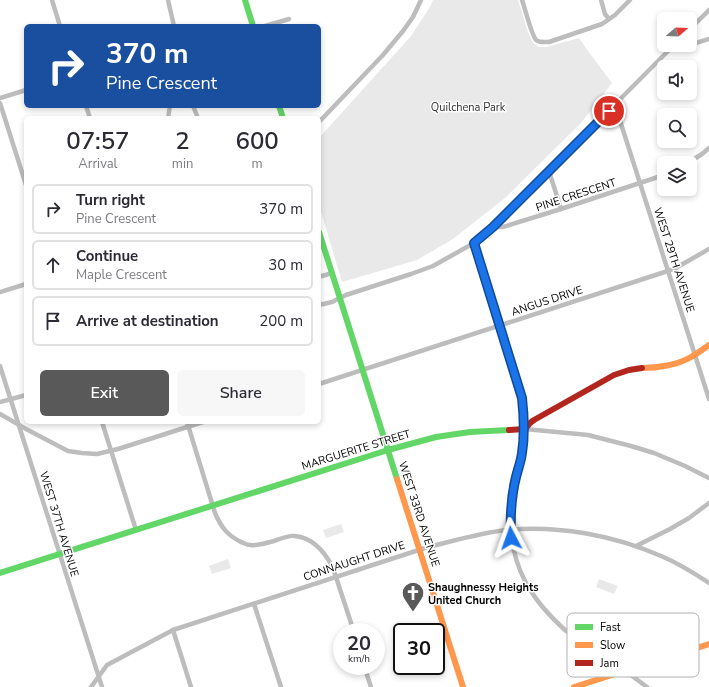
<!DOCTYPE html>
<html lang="en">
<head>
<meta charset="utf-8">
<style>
  :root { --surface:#fff; --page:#f7f7f7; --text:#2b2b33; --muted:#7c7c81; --line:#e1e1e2; --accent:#595959 }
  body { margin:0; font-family:"Nunito Sans",sans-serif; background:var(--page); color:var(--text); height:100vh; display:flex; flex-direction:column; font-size:15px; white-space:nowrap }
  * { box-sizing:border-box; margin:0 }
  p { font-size:13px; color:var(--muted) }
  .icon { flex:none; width:22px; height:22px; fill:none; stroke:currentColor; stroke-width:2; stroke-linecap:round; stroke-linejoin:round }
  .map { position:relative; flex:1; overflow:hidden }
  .panel { position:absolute; left:24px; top:116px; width:297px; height:308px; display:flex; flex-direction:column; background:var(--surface); border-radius:6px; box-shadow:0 2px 6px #0003 }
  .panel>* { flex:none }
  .banner { position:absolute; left:24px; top:24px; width:297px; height:84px; border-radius:6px; box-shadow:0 2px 6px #0003; background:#1a4fa0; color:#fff; overflow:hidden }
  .needle { width:26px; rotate:71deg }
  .fabs { position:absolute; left:657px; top:12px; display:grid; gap:8px }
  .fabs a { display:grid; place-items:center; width:40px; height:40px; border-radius:6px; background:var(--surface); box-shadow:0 2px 6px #0003; font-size:20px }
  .speed { position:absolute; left:333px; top:623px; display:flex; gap:8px; font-size:20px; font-weight:700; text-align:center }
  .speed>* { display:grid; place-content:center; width:52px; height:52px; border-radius:50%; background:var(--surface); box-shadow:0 2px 6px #0003; line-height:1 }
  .speed small { font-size:10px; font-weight:400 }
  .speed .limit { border:2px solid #111; border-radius:6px; background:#fff; color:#111 }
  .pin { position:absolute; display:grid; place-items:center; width:34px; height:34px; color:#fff; margin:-17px; border:2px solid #fff; border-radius:50%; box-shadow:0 1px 4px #0007 }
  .me { position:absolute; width:44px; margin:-22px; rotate:356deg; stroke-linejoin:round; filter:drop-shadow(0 0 3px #0008) }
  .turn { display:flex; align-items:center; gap:14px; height:84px; padding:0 16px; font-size:18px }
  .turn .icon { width:52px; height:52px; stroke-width:2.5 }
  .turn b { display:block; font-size:28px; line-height:34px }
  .eta { display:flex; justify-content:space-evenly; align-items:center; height:68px; text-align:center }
  .eta b { font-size:24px; font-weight:600; line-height:28px }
  .cta { display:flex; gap:8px; margin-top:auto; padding:8px 16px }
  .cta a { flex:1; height:46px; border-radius:6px; background:var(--accent); color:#fff; font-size:16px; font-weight:600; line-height:46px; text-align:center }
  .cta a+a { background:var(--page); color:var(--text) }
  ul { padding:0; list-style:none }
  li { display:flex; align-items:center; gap:12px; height:50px; margin:0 8px 6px; padding:0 8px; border:2px solid var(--line); border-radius:6px }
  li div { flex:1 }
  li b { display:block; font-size:15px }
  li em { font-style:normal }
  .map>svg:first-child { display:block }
  .green { fill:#e9e9e9 }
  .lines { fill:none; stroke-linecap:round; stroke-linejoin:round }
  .street { stroke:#bdbdbd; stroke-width:4.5 }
  .fast { stroke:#63d668; stroke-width:6 }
  .slow { stroke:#ff974d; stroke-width:6 }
  .jam { stroke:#b3261e; stroke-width:6 }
  .route-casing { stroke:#114b97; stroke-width:10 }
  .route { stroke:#1a73e8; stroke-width:7 }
  .labels { text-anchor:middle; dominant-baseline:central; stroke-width:3; stroke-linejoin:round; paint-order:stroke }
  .park-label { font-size:11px; fill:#2e2e2e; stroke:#fff }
  .street-label { font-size:11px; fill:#000; stroke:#fff }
  .poi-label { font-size:11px; font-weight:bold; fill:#000; stroke:#fff; text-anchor:start }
  .key { fill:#fff; stroke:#b2b2b2; stroke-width:1 }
  .key-label { font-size:11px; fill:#000 }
</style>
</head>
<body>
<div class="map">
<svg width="709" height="687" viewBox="0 0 709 687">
  <rect width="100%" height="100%" fill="#fff"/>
  <g class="green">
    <polygon points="433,0 518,0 528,32 533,43 539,47 546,47 579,38 591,55 612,83 581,123 505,198 453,239 417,260 342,282 319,205 319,138 411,36 430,7"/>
    <polygon points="341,524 344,532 326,538 323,530"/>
    <polygon points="228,559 231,568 212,574 209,566"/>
    <polygon points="599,579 618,586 614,594 596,587"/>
  </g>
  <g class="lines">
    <g class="street">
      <polyline points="52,0 60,26"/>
      <polyline points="168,0 174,26"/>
      <path d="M 522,0 C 525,8 531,34 536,40 C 540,43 544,42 549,42 L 602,24 L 615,15 L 630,0"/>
      <polyline points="601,0 605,14 609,19"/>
      <polyline points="265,26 289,19"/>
      <polyline points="690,29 709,10"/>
      <polyline points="673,47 680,48 709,39"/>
      <polyline points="0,98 26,90"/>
      <polyline points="0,103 26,185"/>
      <polyline points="615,105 709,399"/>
      <polyline points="86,106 90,118"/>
      <polyline points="193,106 198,118"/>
      <polyline points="168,118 170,106"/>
      <polyline points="319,122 383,55 403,31 413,17 421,0"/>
      <polyline points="688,163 702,154 709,148"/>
      <polyline points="549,171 561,209"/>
      <polyline points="493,227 503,227 561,209 664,175"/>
      <path d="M 474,243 L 522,398 C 524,416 525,434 522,453 C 521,461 518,468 516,476 C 514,484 512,492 511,500 C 507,530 514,566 531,591 C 540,606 552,618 565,630 L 612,661 L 647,687"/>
      <polyline points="319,277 332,273"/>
      <polyline points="0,292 26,284"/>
      <polyline points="319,305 332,302 346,295 411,274 433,266 474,243 493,227 674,45"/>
      <polyline points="0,366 102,687"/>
      <polyline points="319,384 674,269 709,249"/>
      <polyline points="0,402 26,395"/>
      <polyline points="0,414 26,429 68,451 82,453 97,454 118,449 203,422"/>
      <polyline points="102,422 136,530"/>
      <path d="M 187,422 L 215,513 C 221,527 227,535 241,542 C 244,543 247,545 250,545 C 258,546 266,543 274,541 C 280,539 289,535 295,536 C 314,538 325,552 333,568 L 354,632"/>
      <polyline points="525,429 588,435 631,446 654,453 685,466 709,478"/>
      <polyline points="636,546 670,529 689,518 709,503"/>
      <polyline points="254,604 281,687"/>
      <polyline points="173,630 191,687"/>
      <polyline points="364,666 371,687"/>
      <path d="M 91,687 L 107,665 L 173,630 L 428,547 C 453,541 480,533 506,530 C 558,525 613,535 661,556 C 678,563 694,573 709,583"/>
    </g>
    <g class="fast">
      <polyline points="245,0 253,26"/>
      <polyline points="279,106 283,118"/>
      <polyline points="319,232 397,479"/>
      <polyline points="0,573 388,450 436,437 470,432 509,430"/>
    </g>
    <g class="slow">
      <path d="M 642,368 C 657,368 678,365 691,357 C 697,354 703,349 709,345"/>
      <polyline points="397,479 463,687"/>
      <polyline points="574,687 709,644"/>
    </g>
    <polyline class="jam" points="509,430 525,429 530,423 534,420 614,375 629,370 642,368"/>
  </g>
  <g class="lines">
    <g class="route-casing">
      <path id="route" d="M 511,538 C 510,516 511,497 516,477 C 518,469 521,461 522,453 C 525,434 524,416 522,398 L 474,243 L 493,227 L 609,111"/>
    </g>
    <use href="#route" class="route"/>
  </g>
  <defs>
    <g id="church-pin" transform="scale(1.15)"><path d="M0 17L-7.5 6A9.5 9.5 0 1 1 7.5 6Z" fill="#595959" stroke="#fff"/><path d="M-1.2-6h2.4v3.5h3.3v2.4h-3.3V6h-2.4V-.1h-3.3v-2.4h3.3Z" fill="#fff"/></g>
  </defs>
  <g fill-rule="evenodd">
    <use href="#church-pin" x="413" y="593"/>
  </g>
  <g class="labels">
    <g class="park-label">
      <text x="468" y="107">Quilchena Park</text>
    </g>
    <g class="street-label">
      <text transform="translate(576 195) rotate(-18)">PINE CRESCENT</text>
      <text transform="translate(674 260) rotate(72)">WEST 29TH AVENUE</text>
      <text transform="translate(547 301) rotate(-18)">ANGUS DRIVE</text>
      <text transform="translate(356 450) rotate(-17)">MARGUERITE STREET</text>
      <text transform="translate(419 514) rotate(72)">WEST 33RD AVENUE</text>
      <text transform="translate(59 524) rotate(73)">WEST 37TH AVENUE</text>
      <text transform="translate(354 561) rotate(-18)">CONNAUGHT DRIVE</text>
    </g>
    <g class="poi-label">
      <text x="428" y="587">Shaughnessy Heights<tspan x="428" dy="13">United Church</tspan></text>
    </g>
  </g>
  <rect x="567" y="613" width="132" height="64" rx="6" class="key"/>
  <rect x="575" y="624" width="18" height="6" fill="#63d668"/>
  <rect x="575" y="642" width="18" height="6" fill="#ff974d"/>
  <rect x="575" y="660" width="18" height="6" fill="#b3261e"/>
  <g class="key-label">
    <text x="600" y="631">Fast</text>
    <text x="600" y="649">Slow</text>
    <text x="600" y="667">Jam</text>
  </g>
</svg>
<div class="fabs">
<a><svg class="needle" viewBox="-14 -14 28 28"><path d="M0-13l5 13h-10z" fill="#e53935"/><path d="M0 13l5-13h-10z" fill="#7c7c81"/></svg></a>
<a><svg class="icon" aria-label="sound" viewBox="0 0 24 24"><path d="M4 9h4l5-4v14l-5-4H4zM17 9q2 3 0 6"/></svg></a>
<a><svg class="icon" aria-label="search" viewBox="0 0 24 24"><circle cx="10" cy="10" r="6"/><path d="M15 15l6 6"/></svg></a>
<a><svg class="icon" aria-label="layers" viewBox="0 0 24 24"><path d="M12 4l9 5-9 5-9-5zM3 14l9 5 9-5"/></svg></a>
</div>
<div class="speed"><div>20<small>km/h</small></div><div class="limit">30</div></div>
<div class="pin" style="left:609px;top:111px;background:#d93025"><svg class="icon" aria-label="arrive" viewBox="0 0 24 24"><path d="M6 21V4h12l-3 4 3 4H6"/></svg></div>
<svg class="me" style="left:511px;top:538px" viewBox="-20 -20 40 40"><path d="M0-17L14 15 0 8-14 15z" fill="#1a73e8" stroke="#fff" stroke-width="4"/></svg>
<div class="banner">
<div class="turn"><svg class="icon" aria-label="right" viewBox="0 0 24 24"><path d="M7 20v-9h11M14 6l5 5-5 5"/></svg><div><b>370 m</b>Pine Crescent</div></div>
</div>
<section class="panel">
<div class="eta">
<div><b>07:57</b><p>Arrival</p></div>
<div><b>2</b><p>min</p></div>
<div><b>600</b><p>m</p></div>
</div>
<ul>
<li><svg class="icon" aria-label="right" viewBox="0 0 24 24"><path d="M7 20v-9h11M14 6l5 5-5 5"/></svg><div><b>Turn right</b><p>Pine Crescent</p></div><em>370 m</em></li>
<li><svg class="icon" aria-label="ahead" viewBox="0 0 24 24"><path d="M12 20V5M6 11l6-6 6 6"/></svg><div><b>Continue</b><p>Maple Crescent</p></div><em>30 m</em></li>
<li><svg class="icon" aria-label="arrive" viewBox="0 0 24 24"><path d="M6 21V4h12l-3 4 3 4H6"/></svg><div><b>Arrive at destination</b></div><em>200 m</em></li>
</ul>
<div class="cta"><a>Exit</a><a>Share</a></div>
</section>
</div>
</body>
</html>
